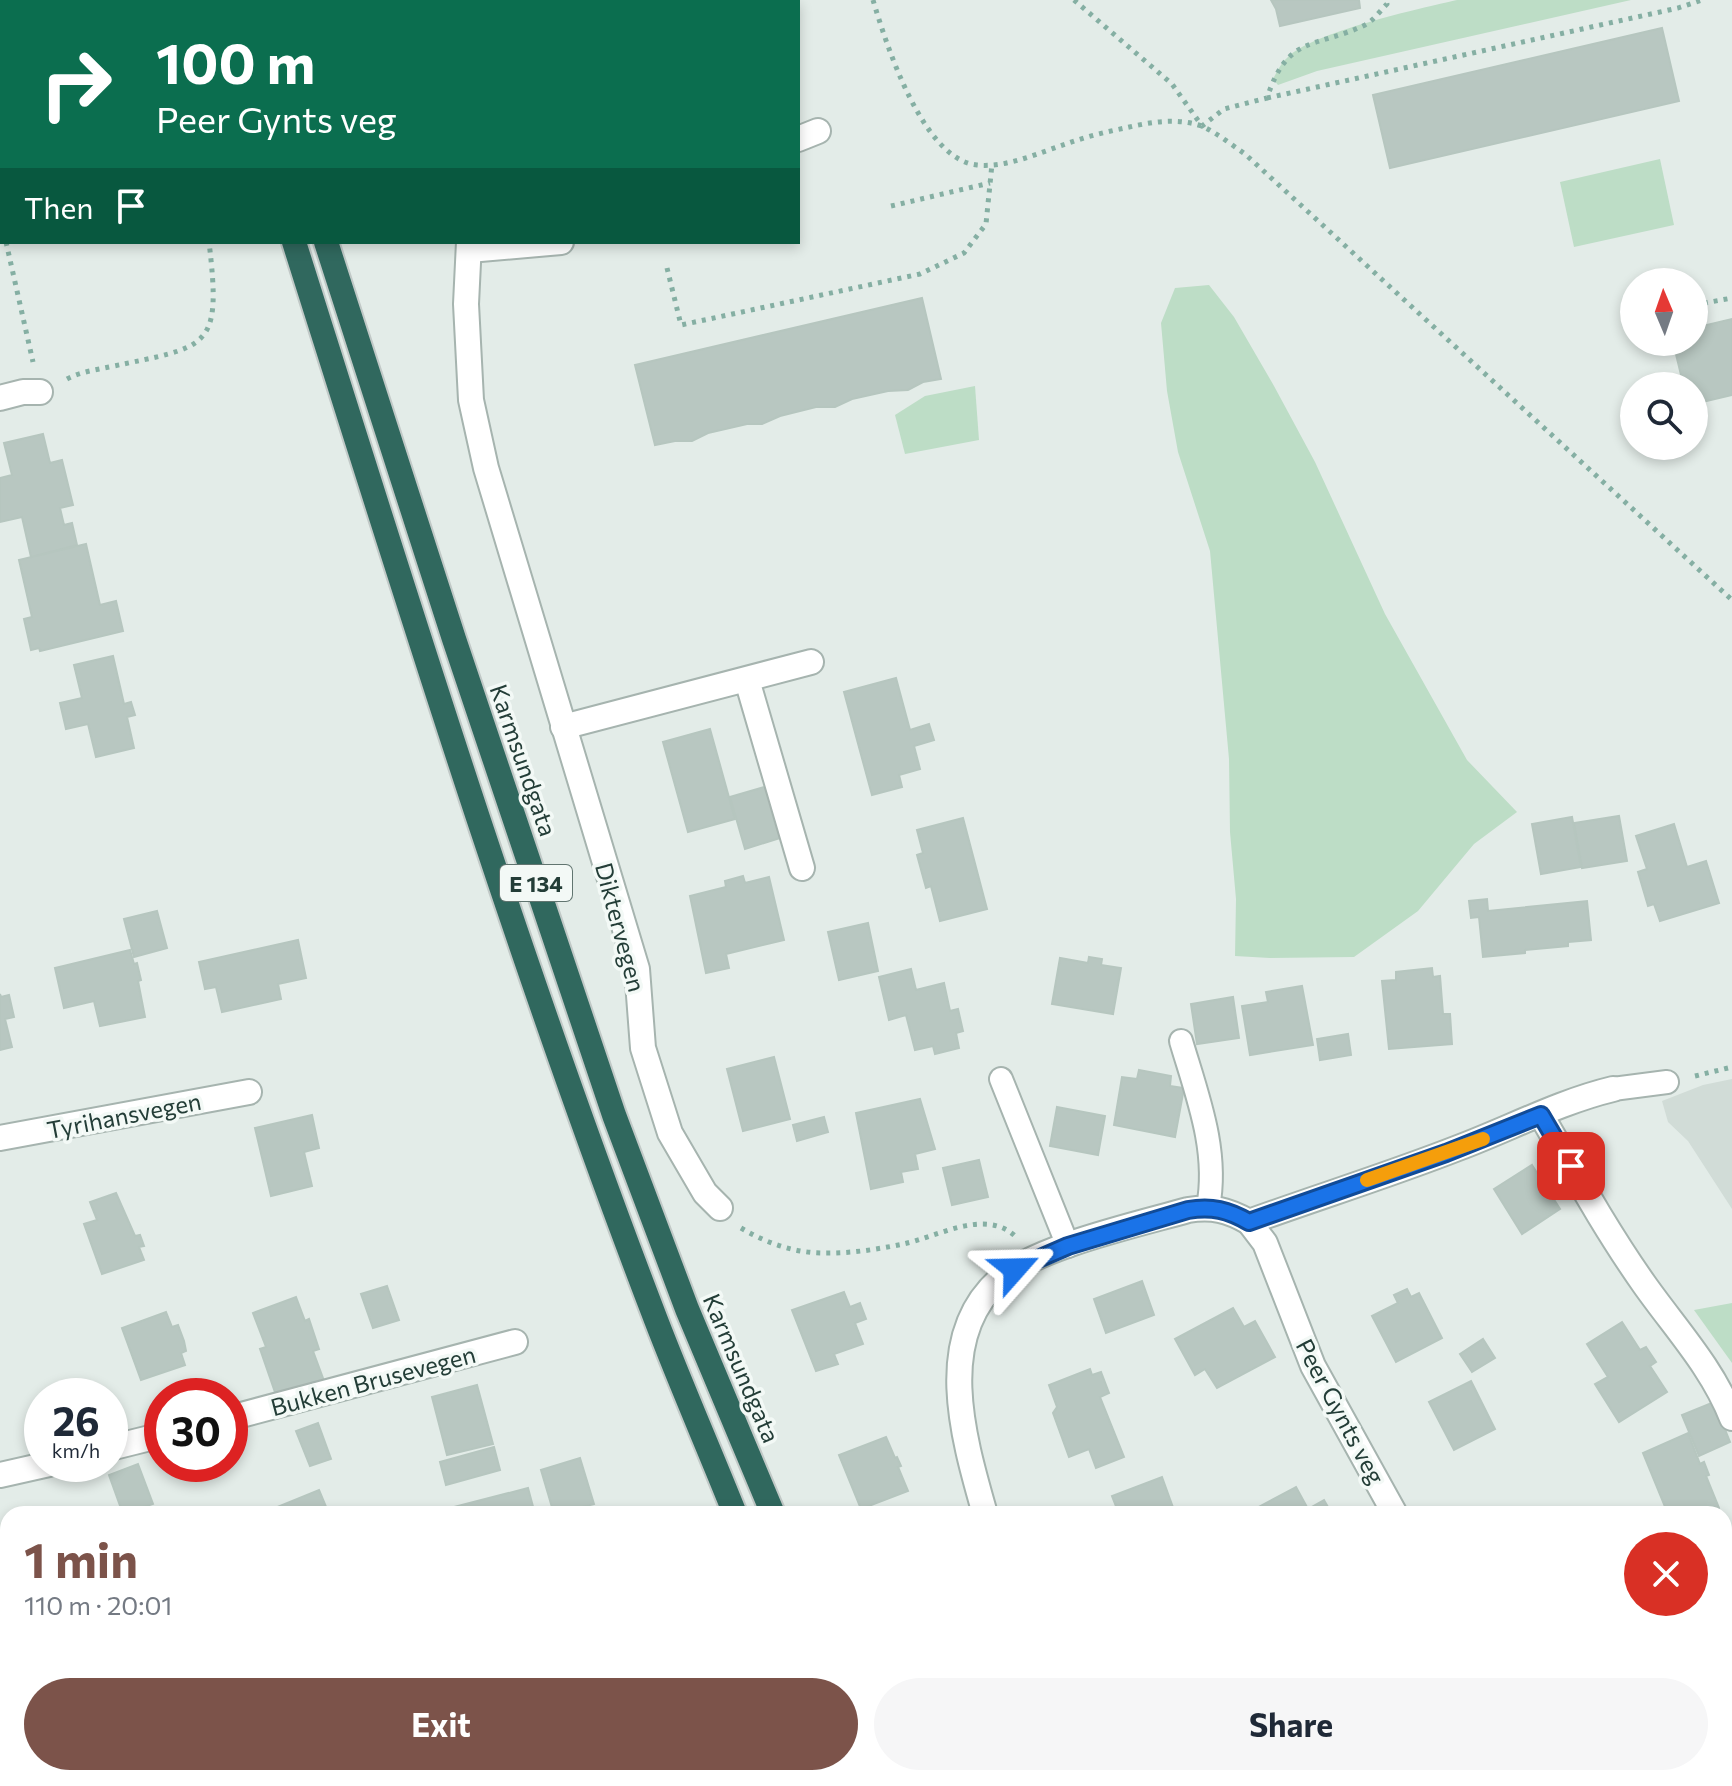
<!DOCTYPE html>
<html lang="en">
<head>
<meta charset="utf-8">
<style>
  :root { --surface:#fff; --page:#f6f6f7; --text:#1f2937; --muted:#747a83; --accent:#7c534a }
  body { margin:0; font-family:Commissioner,sans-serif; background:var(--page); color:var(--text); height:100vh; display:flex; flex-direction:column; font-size:30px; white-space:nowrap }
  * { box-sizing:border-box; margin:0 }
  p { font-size:26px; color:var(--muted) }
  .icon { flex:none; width:44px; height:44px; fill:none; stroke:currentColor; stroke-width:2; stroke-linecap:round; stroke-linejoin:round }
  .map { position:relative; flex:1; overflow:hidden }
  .drawer { position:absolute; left:0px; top:1506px; width:1732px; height:280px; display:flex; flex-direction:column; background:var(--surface); border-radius:24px 24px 0 0; box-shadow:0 4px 12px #0003 }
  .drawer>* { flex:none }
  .guide { position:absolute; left:0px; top:0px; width:800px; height:244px; box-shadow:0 4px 12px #0003; background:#0b6e4f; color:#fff; overflow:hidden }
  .needle { width:52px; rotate:358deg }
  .controls { position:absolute; left:1620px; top:268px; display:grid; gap:16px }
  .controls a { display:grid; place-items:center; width:88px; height:88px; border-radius:50%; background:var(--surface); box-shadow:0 4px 12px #0003; font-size:40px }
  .speed { position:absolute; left:24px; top:1378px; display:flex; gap:16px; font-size:40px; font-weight:700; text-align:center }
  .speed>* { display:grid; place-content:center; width:104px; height:104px; border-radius:50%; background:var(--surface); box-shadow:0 4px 12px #0003; line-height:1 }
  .speed small { font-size:20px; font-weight:400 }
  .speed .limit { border:12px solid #d22; background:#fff; color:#111 }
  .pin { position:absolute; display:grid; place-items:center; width:68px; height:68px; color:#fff; margin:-34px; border-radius:16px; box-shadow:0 4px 12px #0006 }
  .me { position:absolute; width:88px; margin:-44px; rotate:65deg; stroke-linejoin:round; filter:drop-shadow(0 0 6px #0008) }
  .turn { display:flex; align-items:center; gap:28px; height:168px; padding:0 24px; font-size:36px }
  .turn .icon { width:104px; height:104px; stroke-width:2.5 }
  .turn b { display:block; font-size:56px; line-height:68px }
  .then { display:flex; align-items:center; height:76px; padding:0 24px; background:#0003; gap:16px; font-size:30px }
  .round { display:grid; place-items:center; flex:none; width:84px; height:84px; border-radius:42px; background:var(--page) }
  .summary { display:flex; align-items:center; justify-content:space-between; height:136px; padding:0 24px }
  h1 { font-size:48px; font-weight:700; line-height:60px; color:var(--accent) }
  .cta { display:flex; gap:16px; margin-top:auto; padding:16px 24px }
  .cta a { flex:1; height:92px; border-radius:48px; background:var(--accent); color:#fff; font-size:32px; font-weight:700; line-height:92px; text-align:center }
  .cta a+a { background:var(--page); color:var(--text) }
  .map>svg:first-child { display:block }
  .built { fill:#d1dcd7 }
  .green { fill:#bdddc6 }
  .building { fill:#b8c7c1; stroke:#b6c6bf; stroke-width:2 }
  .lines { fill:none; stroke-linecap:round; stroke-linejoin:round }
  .lane-casing { stroke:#a6b4af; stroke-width:26 }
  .street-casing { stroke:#a6b4af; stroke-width:28 }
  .highway-casing { stroke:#c1c9c7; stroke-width:28 }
  .path { stroke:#85afa3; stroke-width:5; stroke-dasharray:4 6; stroke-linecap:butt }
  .lane { stroke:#fff; stroke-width:22 }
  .street { stroke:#fff; stroke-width:24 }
  .highway { stroke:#30685e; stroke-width:24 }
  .route-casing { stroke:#114b97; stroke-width:20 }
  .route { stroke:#1a73e8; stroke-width:14 }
  .slow { stroke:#f59e0b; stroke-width:14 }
  .labels { text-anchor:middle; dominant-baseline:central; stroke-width:7; stroke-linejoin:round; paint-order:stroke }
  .shield { fill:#f3f9f6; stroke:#617570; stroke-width:2 }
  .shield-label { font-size:22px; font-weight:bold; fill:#233d37 }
  .street-label { font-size:24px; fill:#233d37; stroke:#f3f9f6 }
</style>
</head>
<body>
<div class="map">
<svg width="1732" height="1786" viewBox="0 0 1732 1786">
  <rect width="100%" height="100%" fill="#e3ece8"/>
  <polygon class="built" points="1732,1079 1732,1209 1688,1141 1668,1122 1662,1101 1703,1085"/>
  <g class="green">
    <path d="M 1457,0 L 1631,0 L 1317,71 L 1278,85 L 1273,79 C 1277,72 1281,63 1287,58 C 1310,33 1421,8 1457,0 Z"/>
    <polygon points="1660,159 1674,225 1574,247 1560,182"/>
    <polygon points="1209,285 1234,317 1274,386 1315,462 1385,614 1467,760 1517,812 1474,844 1418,911 1354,957 1270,958 1235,956 1236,899 1230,832 1229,759 1210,551 1178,452 1167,391 1161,323 1175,288"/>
    <polygon points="975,386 979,440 905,454 895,415 925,396"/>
    <polygon points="1732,1303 1732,1363 1694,1310"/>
  </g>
  <g class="building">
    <polygon points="630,0 715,0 715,2 631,2"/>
    <polygon points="1271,0 1359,0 1360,8 1280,26 1276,9"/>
    <polygon points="1662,28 1679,101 1390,168 1373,95"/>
    <polygon points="922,298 941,379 923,382 908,390 888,391 852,399 835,407 816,407 780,416 762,424 747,424 708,433 692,441 675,441 655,445 635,365"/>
    <polygon points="1732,319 1732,395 1694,404 1694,386 1655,386 1682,379 1673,342 1694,342 1694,328"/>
    <polygon points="43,434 50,463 62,460 73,505 60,508 64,525 72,523 77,545 31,557 22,517 0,522 0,478 12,475 4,443"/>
    <polygon points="86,544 100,605 116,601 123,631 40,651 39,648 31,650 24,619 32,617 19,560"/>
    <polygon points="113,656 124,704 131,702 135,715 127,717 134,748 96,757 88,724 66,729 60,703 82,698 74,665"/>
    <polygon points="896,678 910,730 929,724 934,740 914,746 920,769 899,775 902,787 872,795 844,692"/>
    <polygon points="710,729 735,819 688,832 663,742"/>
    <polygon points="768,786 783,837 745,849 730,797"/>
    <polygon points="1619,816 1627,861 1582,868 1574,823"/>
    <polygon points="1572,817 1581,867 1541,874 1532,824"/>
    <polygon points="963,818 987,909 940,921 931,886 926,888 917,855 923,853 917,830"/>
    <polygon points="1674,824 1687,867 1706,861 1719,903 1660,921 1654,904 1648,906 1638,872 1647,869 1636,836"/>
    <polygon points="743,876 745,883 769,877 784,940 726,954 729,968 706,973 690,896 726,887 725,881"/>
    <polygon points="1487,899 1488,911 1587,901 1591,940 1568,942 1568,946 1525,950 1525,953 1483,957 1479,917 1471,918 1469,901"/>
    <polygon points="157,911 167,948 134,957 124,919"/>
    <polygon points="868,923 878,971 839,980 828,932"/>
    <polygon points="298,940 306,978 278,984 281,999 222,1012 216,987 205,989 199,962"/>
    <polygon points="130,950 134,964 137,963 141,980 138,981 145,1017 100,1026 94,1001 64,1008 55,968"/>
    <polygon points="1089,957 1102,959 1101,965 1121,968 1113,1014 1052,1004 1060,958 1088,963"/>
    <polygon points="1432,968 1433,977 1440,976 1443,1014 1450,1014 1452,1044 1389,1049 1382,981 1396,980 1396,972"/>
    <polygon points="911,969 916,990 944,983 950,1011 958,1009 963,1031 956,1033 959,1048 935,1054 933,1046 915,1050 906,1015 889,1020 879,977"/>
    <polygon points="1302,986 1313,1045 1250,1055 1242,1006 1268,1002 1266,992"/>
    <polygon points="0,994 1,997 9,995 14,1017 5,1019 12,1047 0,1050"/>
    <polygon points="1233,997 1239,1038 1197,1044 1191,1004"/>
    <polygon points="1348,1034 1351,1055 1320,1060 1317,1039"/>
    <polygon points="774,1057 790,1119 743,1131 727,1069"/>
    <polygon points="1139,1070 1171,1076 1170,1086 1184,1088 1175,1137 1114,1125 1122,1077 1137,1079"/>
    <polygon points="920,1099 935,1149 915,1154 918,1169 901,1172 903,1182 871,1189 856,1113"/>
    <polygon points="1057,1107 1105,1116 1098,1155 1050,1146"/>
    <polygon points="312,1115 319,1148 304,1152 312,1186 271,1196 255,1128"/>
    <polygon points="824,1117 828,1132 797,1141 793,1125"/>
    <polygon points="979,1160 988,1197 952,1205 943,1168"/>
    <polygon points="1532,1165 1560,1209 1522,1234 1494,1189"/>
    <polygon points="116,1193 135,1236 140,1235 144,1246 139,1247 144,1260 102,1274 84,1224 97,1220 90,1202"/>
    <polygon points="1142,1281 1154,1315 1106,1333 1094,1299"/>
    <polygon points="387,1286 399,1320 373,1328 361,1294"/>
    <polygon points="1407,1289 1411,1297 1419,1293 1442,1338 1396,1362 1372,1316 1398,1303 1394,1295"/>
    <polygon points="844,1292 850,1307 860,1303 866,1319 855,1323 863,1344 834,1354 838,1364 816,1371 792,1310"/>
    <polygon points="296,1297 305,1321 309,1319 319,1349 313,1351 324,1381 277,1398 260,1349 266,1347 253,1313"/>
    <polygon points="1233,1308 1244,1327 1255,1321 1275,1357 1217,1388 1205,1369 1195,1375 1175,1339"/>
    <polygon points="166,1312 172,1327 178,1325 184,1341 186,1351 181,1353 185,1365 141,1380 122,1328"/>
    <polygon points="1622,1322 1640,1350 1646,1347 1656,1362 1650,1366 1667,1392 1619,1422 1595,1384 1608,1377 1587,1344"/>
    <polygon points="1483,1339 1495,1358 1472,1372 1460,1354"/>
    <polygon points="1090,1369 1092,1375 1101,1372 1109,1393 1100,1397 1124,1457 1096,1468 1089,1449 1069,1457 1053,1413 1057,1407 1049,1385"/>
    <polygon points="1471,1381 1495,1429 1454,1450 1429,1402"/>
    <polygon points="477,1385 493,1444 447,1455 432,1397"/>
    <polygon points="1714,1402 1730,1442 1699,1456 1682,1415"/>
    <polygon points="318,1423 331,1459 310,1466 296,1431"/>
    <polygon points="1688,1433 1700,1464 1704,1462 1709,1475 1706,1476 1719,1508 1704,1514 1668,1514 1643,1453"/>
    <polygon points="886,1437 895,1458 897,1457 901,1466 898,1467 908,1491 861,1509 839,1455"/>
    <polygon points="494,1447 500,1470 446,1485 440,1462"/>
    <polygon points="580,1458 594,1504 554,1514 541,1470"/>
    <polygon points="138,1464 153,1504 123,1514 109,1475"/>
    <polygon points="1162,1477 1175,1513 1119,1514 1112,1496"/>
    <polygon points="1296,1487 1308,1509 1324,1500 1332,1514 1253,1514 1251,1511"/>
    <polygon points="528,1488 535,1514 436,1514 435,1512"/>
    <polygon points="319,1490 329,1514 272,1514 270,1510"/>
    <polygon points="971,1778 1009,1778 1011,1786 947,1786"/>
    <polygon points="1402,1778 1445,1778 1448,1786 1405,1786"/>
    <polygon points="1450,1778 1498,1778 1499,1781 1510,1778 1514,1786 1454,1786"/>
  </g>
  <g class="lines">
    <g class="lane-casing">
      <g id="lane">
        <path d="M 1181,1041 C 1197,1095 1219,1151 1208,1207"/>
        <polyline points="1001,1079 1068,1246"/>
        <polyline points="1613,1089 1667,1082"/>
      </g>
    </g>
    <g class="street-casing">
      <g id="street">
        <polyline points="474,2 474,0"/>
        <polyline points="798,139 818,131"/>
        <polyline points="469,242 466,304 471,400 486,468 637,969 643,1048 670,1133 705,1193 720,1208"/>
        <polyline points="469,250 561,242"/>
        <polyline points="0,398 23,392 40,392"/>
        <polyline points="747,680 802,868"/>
        <polyline points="563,727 811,662"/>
        <path d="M 1541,1115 C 1574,1172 1606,1230 1644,1284 C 1675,1328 1712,1367 1732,1418"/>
        <polyline points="0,1138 249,1092"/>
        <polyline points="1249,1222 1265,1243 1313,1366 1395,1514"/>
        <polyline points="230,1418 515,1342"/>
        <polyline points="110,1448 162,1435"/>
        <polyline points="0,1475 49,1464"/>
        <path d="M 985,1514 C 964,1440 933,1338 1000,1279 C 1036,1247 1139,1224 1188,1210 C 1212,1206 1228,1210 1249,1222 C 1318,1197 1389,1175 1458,1148 C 1509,1129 1559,1102 1613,1089"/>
        <polyline points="0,1735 8,1732"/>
        <polyline points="30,1778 34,1786"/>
        <polyline points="458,1778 461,1786"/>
        <polyline points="1100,1778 1104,1786"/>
        <polyline points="1218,1786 1257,1778"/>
      </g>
    </g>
    <g class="highway-casing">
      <g id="highway">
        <polyline points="214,0 215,2"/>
        <polyline points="246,0 246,2"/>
        <path d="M 294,242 C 408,603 520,966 656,1320 C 681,1385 709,1449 735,1514"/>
        <polyline points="326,242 454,639 614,1115 687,1309 773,1514"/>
        <polyline points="843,1778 846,1786"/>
        <polyline points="888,1778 891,1786"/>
      </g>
    </g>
    <g class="path">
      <polyline points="120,0 121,2"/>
      <polyline points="735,0 735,2"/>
      <path d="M 873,0 C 886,44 923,160 977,165 C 1007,168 1038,153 1066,144 C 1085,137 1105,132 1125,128 C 1150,122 1179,117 1204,127 C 1218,134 1232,145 1245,154 L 1732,600"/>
      <path d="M 1074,0 L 1172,84 L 1202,126 L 1224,109 L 1267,98 C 1288,34 1314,49 1365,25 C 1373,21 1380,11 1387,4 L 1386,0"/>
      <polyline points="1267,98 1678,8 1702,0"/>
      <polyline points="891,206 990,183"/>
      <polyline points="0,219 2,226"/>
      <polyline points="6,242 33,362"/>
      <polyline points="667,268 681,325 920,274 964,253 986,224 992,164"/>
      <polyline points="1694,305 1732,298"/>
      <path d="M 67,379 C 80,372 95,370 109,367 C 209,346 222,351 209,242"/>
      <polyline points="1695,1076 1732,1067"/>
      <path d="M 741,1228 C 768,1244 797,1254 829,1253 C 854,1253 879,1249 903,1244 C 937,1237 985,1208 1015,1236"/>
    </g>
    <use href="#lane" class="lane"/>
    <use href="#street" class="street"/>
    <use href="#highway" class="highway"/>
  </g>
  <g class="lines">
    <g class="route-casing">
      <path id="route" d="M 1015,1269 L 1068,1246 L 1188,1210 C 1212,1206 1228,1210 1249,1222 L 1446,1153 L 1541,1115 L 1571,1166"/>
    </g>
    <use href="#route" class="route"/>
    <polyline class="slow" points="1367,1180 1483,1139"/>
  </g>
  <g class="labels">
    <rect class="shield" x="500" y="865" width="72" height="36" rx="6"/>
    <g class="shield-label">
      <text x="536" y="883">E 134</text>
    </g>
    <g class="street-label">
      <text transform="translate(524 760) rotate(71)">Karmsundgata</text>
      <text transform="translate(621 927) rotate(75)">Diktervegen</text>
      <text transform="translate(124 1115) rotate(-11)">Tyrihansvegen</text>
      <text transform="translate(742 1368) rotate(67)">Karmsundgata</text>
      <text transform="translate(373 1380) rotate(-15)">Bukken Brusevegen</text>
      <text transform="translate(1341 1411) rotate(62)">Peer Gynts veg</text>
    </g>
  </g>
</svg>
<div class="controls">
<a><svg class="needle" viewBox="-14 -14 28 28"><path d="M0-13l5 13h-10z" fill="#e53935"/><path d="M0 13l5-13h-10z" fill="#747a83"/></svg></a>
<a><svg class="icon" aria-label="search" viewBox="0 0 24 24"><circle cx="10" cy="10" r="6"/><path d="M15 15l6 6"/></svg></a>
</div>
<div class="speed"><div>26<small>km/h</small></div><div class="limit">30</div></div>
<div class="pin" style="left:1571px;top:1166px;background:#d93025"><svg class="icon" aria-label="arrive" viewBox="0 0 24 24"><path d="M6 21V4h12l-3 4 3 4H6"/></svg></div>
<svg class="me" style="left:1015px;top:1269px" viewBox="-20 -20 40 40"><path d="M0-17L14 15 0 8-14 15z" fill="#1a73e8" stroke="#fff" stroke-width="4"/></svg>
<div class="guide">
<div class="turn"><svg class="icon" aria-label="right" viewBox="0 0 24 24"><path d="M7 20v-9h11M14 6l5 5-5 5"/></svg><div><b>100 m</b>Peer Gynts veg</div></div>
<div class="then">Then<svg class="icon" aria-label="arrive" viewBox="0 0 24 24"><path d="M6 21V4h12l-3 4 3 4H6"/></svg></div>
</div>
<section class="drawer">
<div class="summary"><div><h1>1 min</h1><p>110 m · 20:01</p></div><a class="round" style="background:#d93025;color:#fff"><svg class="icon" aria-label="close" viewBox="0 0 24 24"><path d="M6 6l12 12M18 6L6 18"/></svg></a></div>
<div class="cta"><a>Exit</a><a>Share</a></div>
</section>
</div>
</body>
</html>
